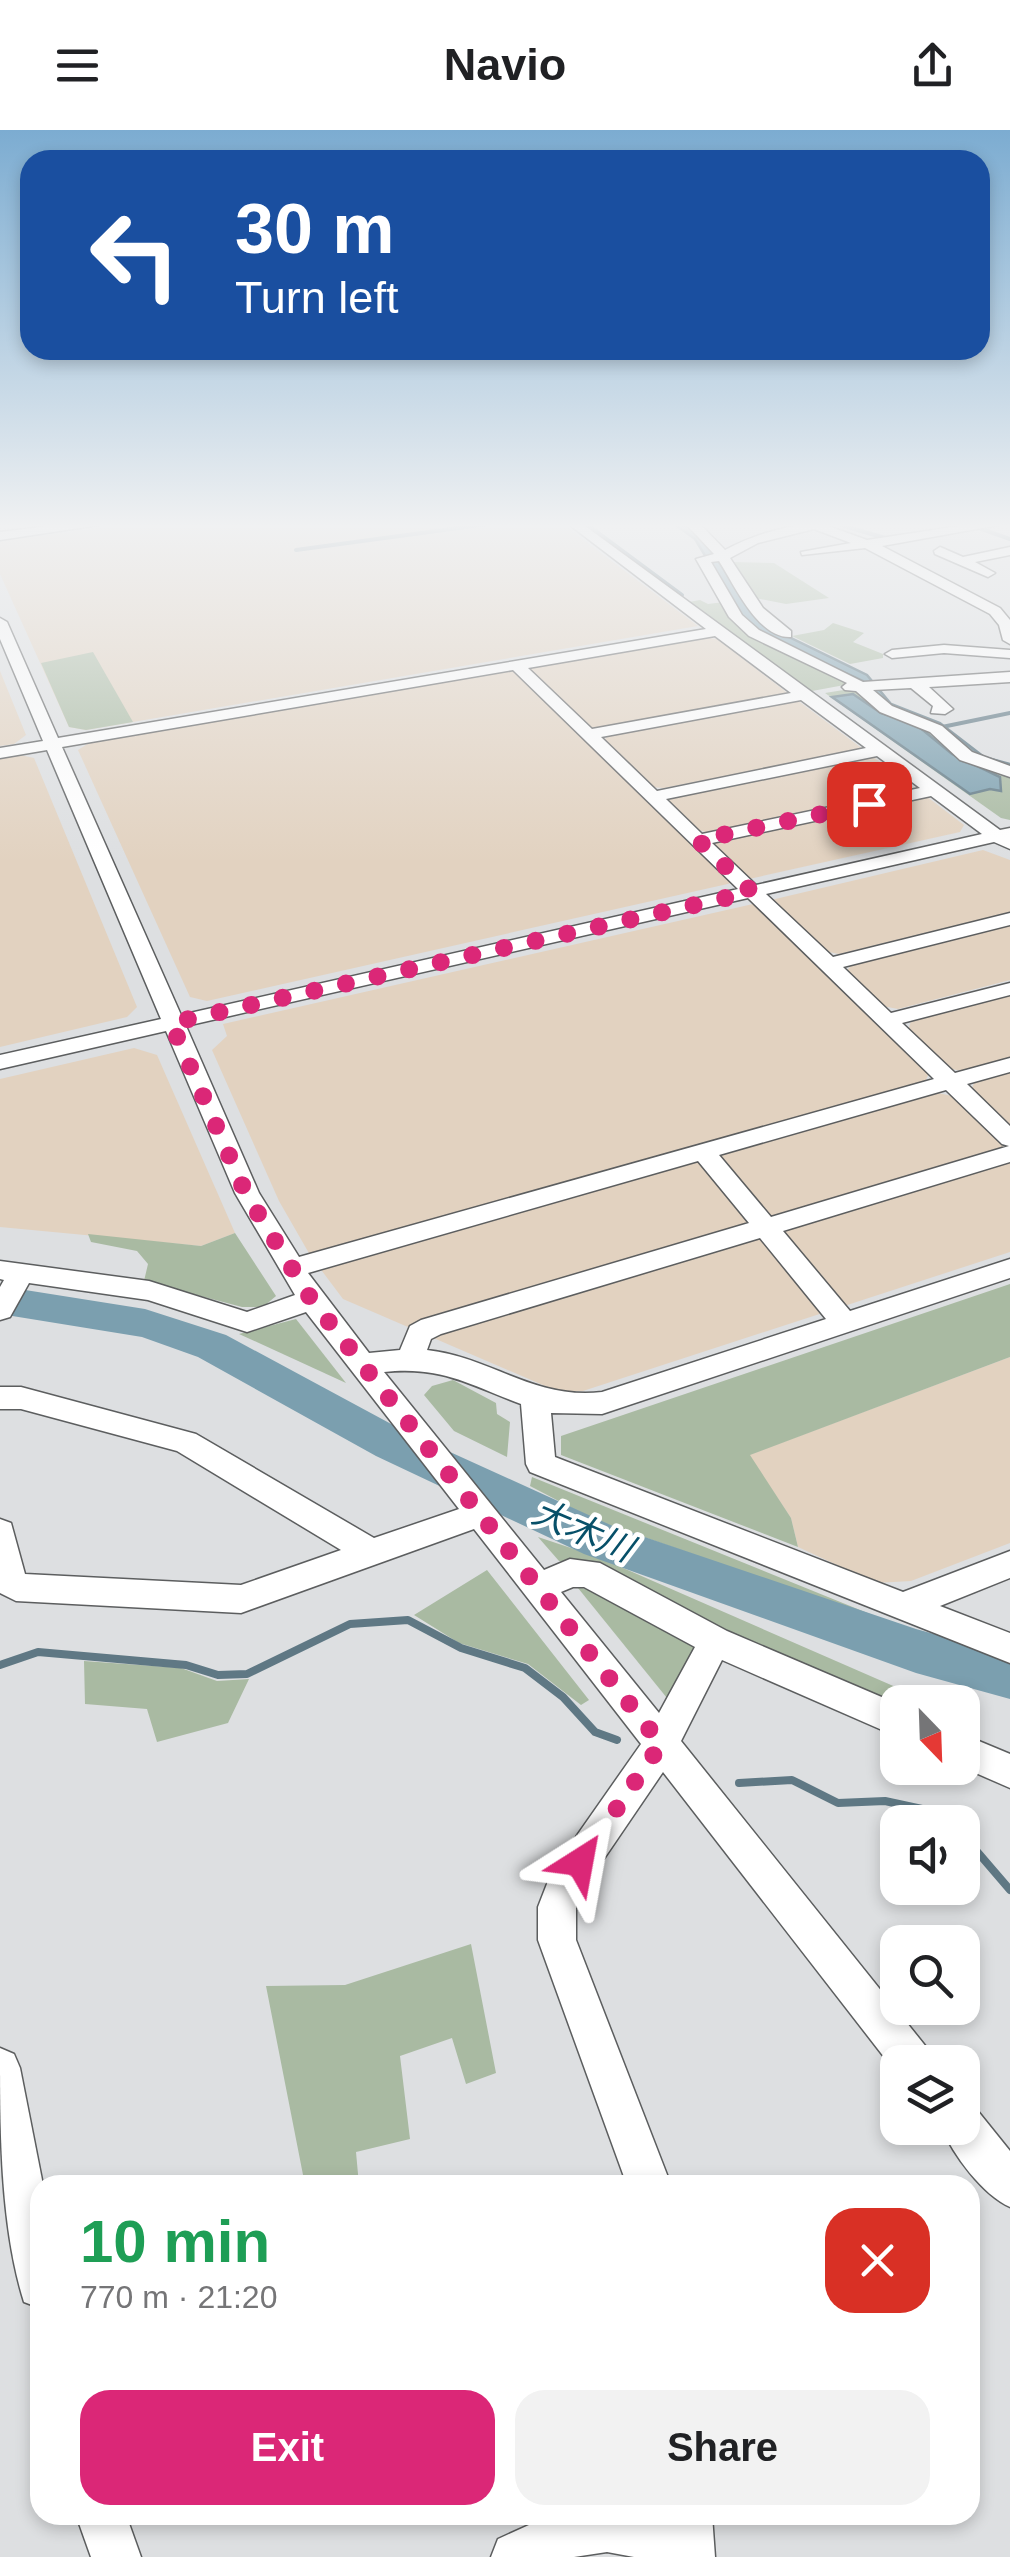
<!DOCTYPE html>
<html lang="en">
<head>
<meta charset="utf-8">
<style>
  :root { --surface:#fff; --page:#f2f2f2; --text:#202124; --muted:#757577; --accent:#db2777 }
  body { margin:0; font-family:Helvetica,"Noto Sans JP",sans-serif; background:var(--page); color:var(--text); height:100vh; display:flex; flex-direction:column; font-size:38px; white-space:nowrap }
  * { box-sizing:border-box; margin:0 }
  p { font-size:32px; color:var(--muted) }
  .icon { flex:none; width:55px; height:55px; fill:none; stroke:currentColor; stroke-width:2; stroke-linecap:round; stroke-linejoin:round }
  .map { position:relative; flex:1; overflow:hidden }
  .sheet { position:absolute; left:30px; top:2045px; width:950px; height:350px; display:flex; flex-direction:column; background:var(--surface); border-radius:30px; box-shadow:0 5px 15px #0003 }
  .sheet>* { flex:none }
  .top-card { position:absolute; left:20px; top:20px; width:970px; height:210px; border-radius:30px; box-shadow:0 5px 15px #0003; background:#1a4fa0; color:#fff; overflow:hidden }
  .needle { width:65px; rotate:157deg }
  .fabs { position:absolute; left:880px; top:1555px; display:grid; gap:20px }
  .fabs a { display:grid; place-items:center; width:100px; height:100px; border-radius:20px; background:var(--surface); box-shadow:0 5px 15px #0003; font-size:50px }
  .pin { position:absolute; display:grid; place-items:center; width:85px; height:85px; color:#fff; margin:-42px; border-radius:20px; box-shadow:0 5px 15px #0006 }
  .me { position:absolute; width:110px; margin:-55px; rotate:34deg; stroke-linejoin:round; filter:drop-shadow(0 0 8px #0008) }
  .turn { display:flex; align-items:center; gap:35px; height:210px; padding:0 50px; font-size:45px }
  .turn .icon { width:130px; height:130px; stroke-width:2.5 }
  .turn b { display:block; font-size:70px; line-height:85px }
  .round { display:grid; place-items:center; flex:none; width:105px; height:105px; border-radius:30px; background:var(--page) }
  .summary { display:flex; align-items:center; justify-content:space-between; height:170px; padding:0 50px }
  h1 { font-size:60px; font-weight:700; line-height:75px; color:#1e9e55 }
  .cta { display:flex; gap:20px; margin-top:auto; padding:20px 50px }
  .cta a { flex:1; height:115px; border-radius:30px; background:var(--accent); color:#fff; font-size:40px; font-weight:700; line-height:115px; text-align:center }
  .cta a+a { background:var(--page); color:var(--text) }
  header { display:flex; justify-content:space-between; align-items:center; height:130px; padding:0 50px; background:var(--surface); font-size:45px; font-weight:700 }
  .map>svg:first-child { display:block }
  .industrial { fill:#e2d2c0 }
  .green { fill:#a9baa2 }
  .water { fill:#7b9faf; stroke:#5f7884; stroke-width:2.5 }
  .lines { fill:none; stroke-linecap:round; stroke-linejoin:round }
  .stream-far1 { stroke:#5f7884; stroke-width:4 }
  .stream { stroke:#5f7884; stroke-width:8 }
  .river { fill:#7b9faf; fill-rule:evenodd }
  .minor-casing { stroke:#5c5e5f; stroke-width:3 }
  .minor { fill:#fff; fill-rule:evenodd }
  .route { stroke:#db2777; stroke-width:18; stroke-dasharray:0 32.4 }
  .labels { text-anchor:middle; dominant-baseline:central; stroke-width:9; stroke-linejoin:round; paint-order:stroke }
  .water-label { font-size:35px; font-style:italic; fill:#075069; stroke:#fff }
</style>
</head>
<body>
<header><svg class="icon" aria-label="menu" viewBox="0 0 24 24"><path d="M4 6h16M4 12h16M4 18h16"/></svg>Navio<svg class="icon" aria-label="share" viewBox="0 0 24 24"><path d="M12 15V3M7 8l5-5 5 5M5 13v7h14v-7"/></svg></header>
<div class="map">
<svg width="1010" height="2427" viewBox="0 0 1010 2427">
  <rect width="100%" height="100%" fill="#dddfe1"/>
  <g class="industrial">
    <polygon points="138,393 561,393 698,496 86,600 69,597 0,444 0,411"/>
    <polygon points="709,508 717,509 789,564 601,599 590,598 528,539"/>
    <polygon points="0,541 26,605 14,614 0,616"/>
    <polygon points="513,541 732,753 207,871 190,867 78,620 89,613"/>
    <polygon points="797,570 863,619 664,658 651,657 603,611 609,605"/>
    <polygon points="20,625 34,628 137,877 127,887 0,917 0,628"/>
    <polygon points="872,626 916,659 711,703 697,700 668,672 674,666"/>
    <polygon points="926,666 964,695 960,702 749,749 714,716 719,710"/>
    <polygon points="983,720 1010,730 1010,782 839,824 824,821 771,770"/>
    <polygon points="753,774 929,943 925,952 310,1125 279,1071 212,920 227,906 223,894"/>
    <polygon points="1010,795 1010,850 898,879 882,876 846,842 852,834"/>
    <polygon points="1010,865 1010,930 966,942 947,938 908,901 911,891"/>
    <polygon points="134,918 157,925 235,1103 201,1116 0,1097 0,949"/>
    <polygon points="1010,941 1010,998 971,961 975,950"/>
    <polygon points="933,962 952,966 1010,1023 1010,1122 583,1261 559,1262 343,1169 322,1141 325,1135"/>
    <polygon points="1010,1227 1010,1413 911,1451 876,1453 798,1417 791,1388 749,1325"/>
  </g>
  <g class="green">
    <polygon points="732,432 774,433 829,468 786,474 755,468"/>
    <polygon points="700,470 708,474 724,472 850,554 812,561 689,472"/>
    <polygon points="833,493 864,503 853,512 883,524 883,528 850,534 792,506 824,500"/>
    <polygon points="93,522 133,592 86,600 69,597 41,533"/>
    <polygon points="856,558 1010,646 1010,690 1001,688 825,563"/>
    <polygon points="235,1103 276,1166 263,1177 242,1177 144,1151 148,1134 137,1121 91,1112 88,1104 201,1116"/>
    <polygon points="1010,1154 1010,1227 750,1325 791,1388 798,1417 561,1325 561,1306"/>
    <polygon points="296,1189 346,1253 239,1204"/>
    <polygon points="453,1250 496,1273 497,1284 510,1292 507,1327 454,1301 424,1265 432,1256"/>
    <polygon points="532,1347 907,1499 595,1390 530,1356"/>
    <polygon points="538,1407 598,1427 930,1572 898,1572 897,1581 651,1469 588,1432 559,1431"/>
    <polygon points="487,1440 589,1570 581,1575 528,1534 459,1513 414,1485"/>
    <polygon points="578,1458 595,1459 702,1512 671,1573"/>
    <polygon points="84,1531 181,1538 217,1551 249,1549 228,1593 157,1612 147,1579 85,1574"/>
    <polygon points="471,1814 496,1943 466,1954 452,1908 400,1926 410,2009 356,2022 359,2055 305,2055 266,1856 345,1855"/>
  </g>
  <g class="water">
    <polygon points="673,393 684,393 702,407 760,493 867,545 891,574 940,593 984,627 1010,634 1010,639 962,621 889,578 863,551 760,503 743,488 695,409"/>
    <polygon points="853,564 881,583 913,592 952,624 1000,647 1001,661 990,659 970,664 832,567"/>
  </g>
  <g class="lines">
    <g class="stream-far1">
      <polyline points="585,393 682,465"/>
      <polyline points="834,393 885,408"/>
      <polyline points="979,398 1010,409"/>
      <polyline points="296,420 495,393"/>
      <polyline points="942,597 1010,583"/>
    </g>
    <g class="stream">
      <polyline points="0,1535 38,1522 186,1535 218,1545 247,1544 350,1494 408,1490 461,1518 525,1538 563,1567 595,1602 617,1610"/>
      <polyline points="739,1653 792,1650 838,1673 885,1671 922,1679 944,1692"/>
      <polyline points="962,1704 1010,1760"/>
    </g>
    <polygon class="river" points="0,1156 145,1179 226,1205 406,1302 615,1397 916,1499 1010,1525 1010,1569 916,1543 584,1424 376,1326 198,1227 142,1207 0,1184"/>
    <g class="minor-casing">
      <g id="minor">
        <polygon points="74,393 112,393 0,410 0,402"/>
        <path d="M 567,393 L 581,393 L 1000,700 L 1010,698 L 1010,719 L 994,712 L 766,764 L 833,827 L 1010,783 L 1010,795 L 843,837 L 891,883 L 1010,853 L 1010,865 L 902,893 L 955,943 L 1010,928 L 1010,942 L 967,954 L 1010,996 L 1010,1032 L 783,1101 L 850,1181 L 1010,1129 L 1010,1148 L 602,1284 L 551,1283 L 555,1327 L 903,1462 L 1010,1421 L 1010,1448 L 940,1476 L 1010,1503 L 1010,1533 L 530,1342 L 526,1334 L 521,1274 C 469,1255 443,1236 384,1242 L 544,1440 L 570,1429 L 600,1433 L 727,1501 L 898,1574 L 898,1607 L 722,1530 L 681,1611 L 927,1918 L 933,1932 L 898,1932 L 898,1945 L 663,1642 L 580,1764 L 576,1777 L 576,1810 L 671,2055 L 627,2055 L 538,1810 L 538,1777 L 552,1741 L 641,1614 L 474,1399 L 241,1483 L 16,1471 L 0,1463 L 0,1389 L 11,1393 L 25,1444 L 241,1455 L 341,1420 L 177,1321 L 21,1279 L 0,1279 L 0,1257 L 21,1257 L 196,1304 L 374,1408 L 459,1379 L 306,1182 L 247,1202 L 148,1170 L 29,1153 L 10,1187 L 0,1190 L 0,1157 L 4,1150 L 0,1149 L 0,1131 L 149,1151 L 247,1182 L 295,1165 L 235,1063 L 166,901 L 0,939 L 0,925 L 161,889 L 47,620 L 0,628 L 0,618 L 43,611 L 0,509 L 0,488 L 7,492 L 58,608 L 706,499 ZM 715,506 L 791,563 L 592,599 L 528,538 ZM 513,540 L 738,759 L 181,885 L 62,617 ZM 801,570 L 866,618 L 657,661 L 601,607 ZM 877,626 L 920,658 L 702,704 L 666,669 ZM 931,666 L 982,704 L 756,755 L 712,713 ZM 748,768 L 934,949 L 299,1127 L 259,1063 L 186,896 ZM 946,960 L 1002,1014 L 1009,1016 L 771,1087 L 719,1025 ZM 698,1031 L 749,1093 L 421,1190 L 410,1196 L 400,1220 L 369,1223 L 308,1143 ZM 760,1108 L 826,1189 L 602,1262 C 534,1270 491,1227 427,1220 L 431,1209 L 441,1204 ZM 573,1457 L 584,1457 L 695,1517 L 659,1583 L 561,1462 Z"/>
        <path d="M 685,393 L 699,393 L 725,420 C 757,403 794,393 831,393 L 828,396 L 867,410 L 979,393 L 1010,393 L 882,416 L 1000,478 L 1010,490 L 1010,514 L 1003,510 L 999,495 L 990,484 L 865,418 L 802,425 L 801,422 L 851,413 L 814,399 L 758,413 L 730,428 L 763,478 L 791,501 L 791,507 C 758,509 734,454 719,431 L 711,432 L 742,485 L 759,500 L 863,552 L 1010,542 L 1010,552 L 929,557 L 953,579 L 945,584 L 931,583 L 933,576 L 911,558 L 873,560 L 892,576 L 942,596 L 972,622 L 1010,636 L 1010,647 L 960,630 L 930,602 L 880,582 L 856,561 L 845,560 L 842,557 L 847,553 L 749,506 L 729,487 L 696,429 L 714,424 Z"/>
        <polygon points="940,417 963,427 1010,417 1010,425 975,432 995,443 988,447 935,424 934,421"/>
        <polygon points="944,515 1010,520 1010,528 944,523 892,528 885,524 892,520"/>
        <polygon points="962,1604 1010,1624 1010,1658 962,1637"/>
        <path d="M 0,1918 L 14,1924 L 20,1938 L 43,2055 L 40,2178 L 24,2172 C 0,2096 0,1999 0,1918 Z"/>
        <path d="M 962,1974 L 977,1980 L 1010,2021 L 1010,2077 C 983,2065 953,2025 942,1998 L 962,1998 Z"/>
        <polygon points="76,2385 126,2385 141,2427 91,2427"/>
        <polygon points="551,2385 654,2385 663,2389 662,2385 712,2385 715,2427 634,2427 607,2422 574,2427 491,2427 498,2409"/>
      </g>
    </g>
    <use href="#minor" class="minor"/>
  </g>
  <linearGradient id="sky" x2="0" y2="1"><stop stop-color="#7cacd1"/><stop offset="0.54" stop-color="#f0f1f2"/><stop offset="1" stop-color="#f0f1f2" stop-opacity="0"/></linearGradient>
  <rect width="1010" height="733" fill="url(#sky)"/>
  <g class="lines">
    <polyline class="route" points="580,1732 661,1614 311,1169 246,1064 171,893 752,762 698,710 869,674"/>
  </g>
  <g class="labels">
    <g class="water-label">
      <text transform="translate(583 1400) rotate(23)">大木川</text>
    </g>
  </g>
</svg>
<div class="fabs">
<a><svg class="needle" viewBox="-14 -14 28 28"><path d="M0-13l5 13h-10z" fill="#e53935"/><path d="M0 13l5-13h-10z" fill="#757577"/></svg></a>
<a><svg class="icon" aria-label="sound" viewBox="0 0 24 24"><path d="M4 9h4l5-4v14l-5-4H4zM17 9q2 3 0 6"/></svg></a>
<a><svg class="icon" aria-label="search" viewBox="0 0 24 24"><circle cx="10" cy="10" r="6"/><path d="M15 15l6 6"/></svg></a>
<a><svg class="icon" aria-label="layers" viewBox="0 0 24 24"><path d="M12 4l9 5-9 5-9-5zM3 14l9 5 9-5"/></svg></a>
</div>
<div class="pin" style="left:869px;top:674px;background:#d93025"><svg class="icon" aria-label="arrive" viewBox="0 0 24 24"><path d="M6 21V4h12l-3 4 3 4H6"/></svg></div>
<svg class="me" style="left:580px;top:1732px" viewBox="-20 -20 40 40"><path d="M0-17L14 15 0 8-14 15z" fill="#db2777" stroke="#fff" stroke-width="4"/></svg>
<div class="top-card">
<div class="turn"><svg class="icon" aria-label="left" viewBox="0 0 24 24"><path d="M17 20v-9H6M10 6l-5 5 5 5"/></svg><div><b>30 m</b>Turn left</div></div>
</div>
<section class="sheet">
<div class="summary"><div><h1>10 min</h1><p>770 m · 21:20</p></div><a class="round" style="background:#d93025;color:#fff"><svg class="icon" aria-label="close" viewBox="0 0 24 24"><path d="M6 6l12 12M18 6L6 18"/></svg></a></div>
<div class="cta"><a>Exit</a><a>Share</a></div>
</section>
</div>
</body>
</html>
